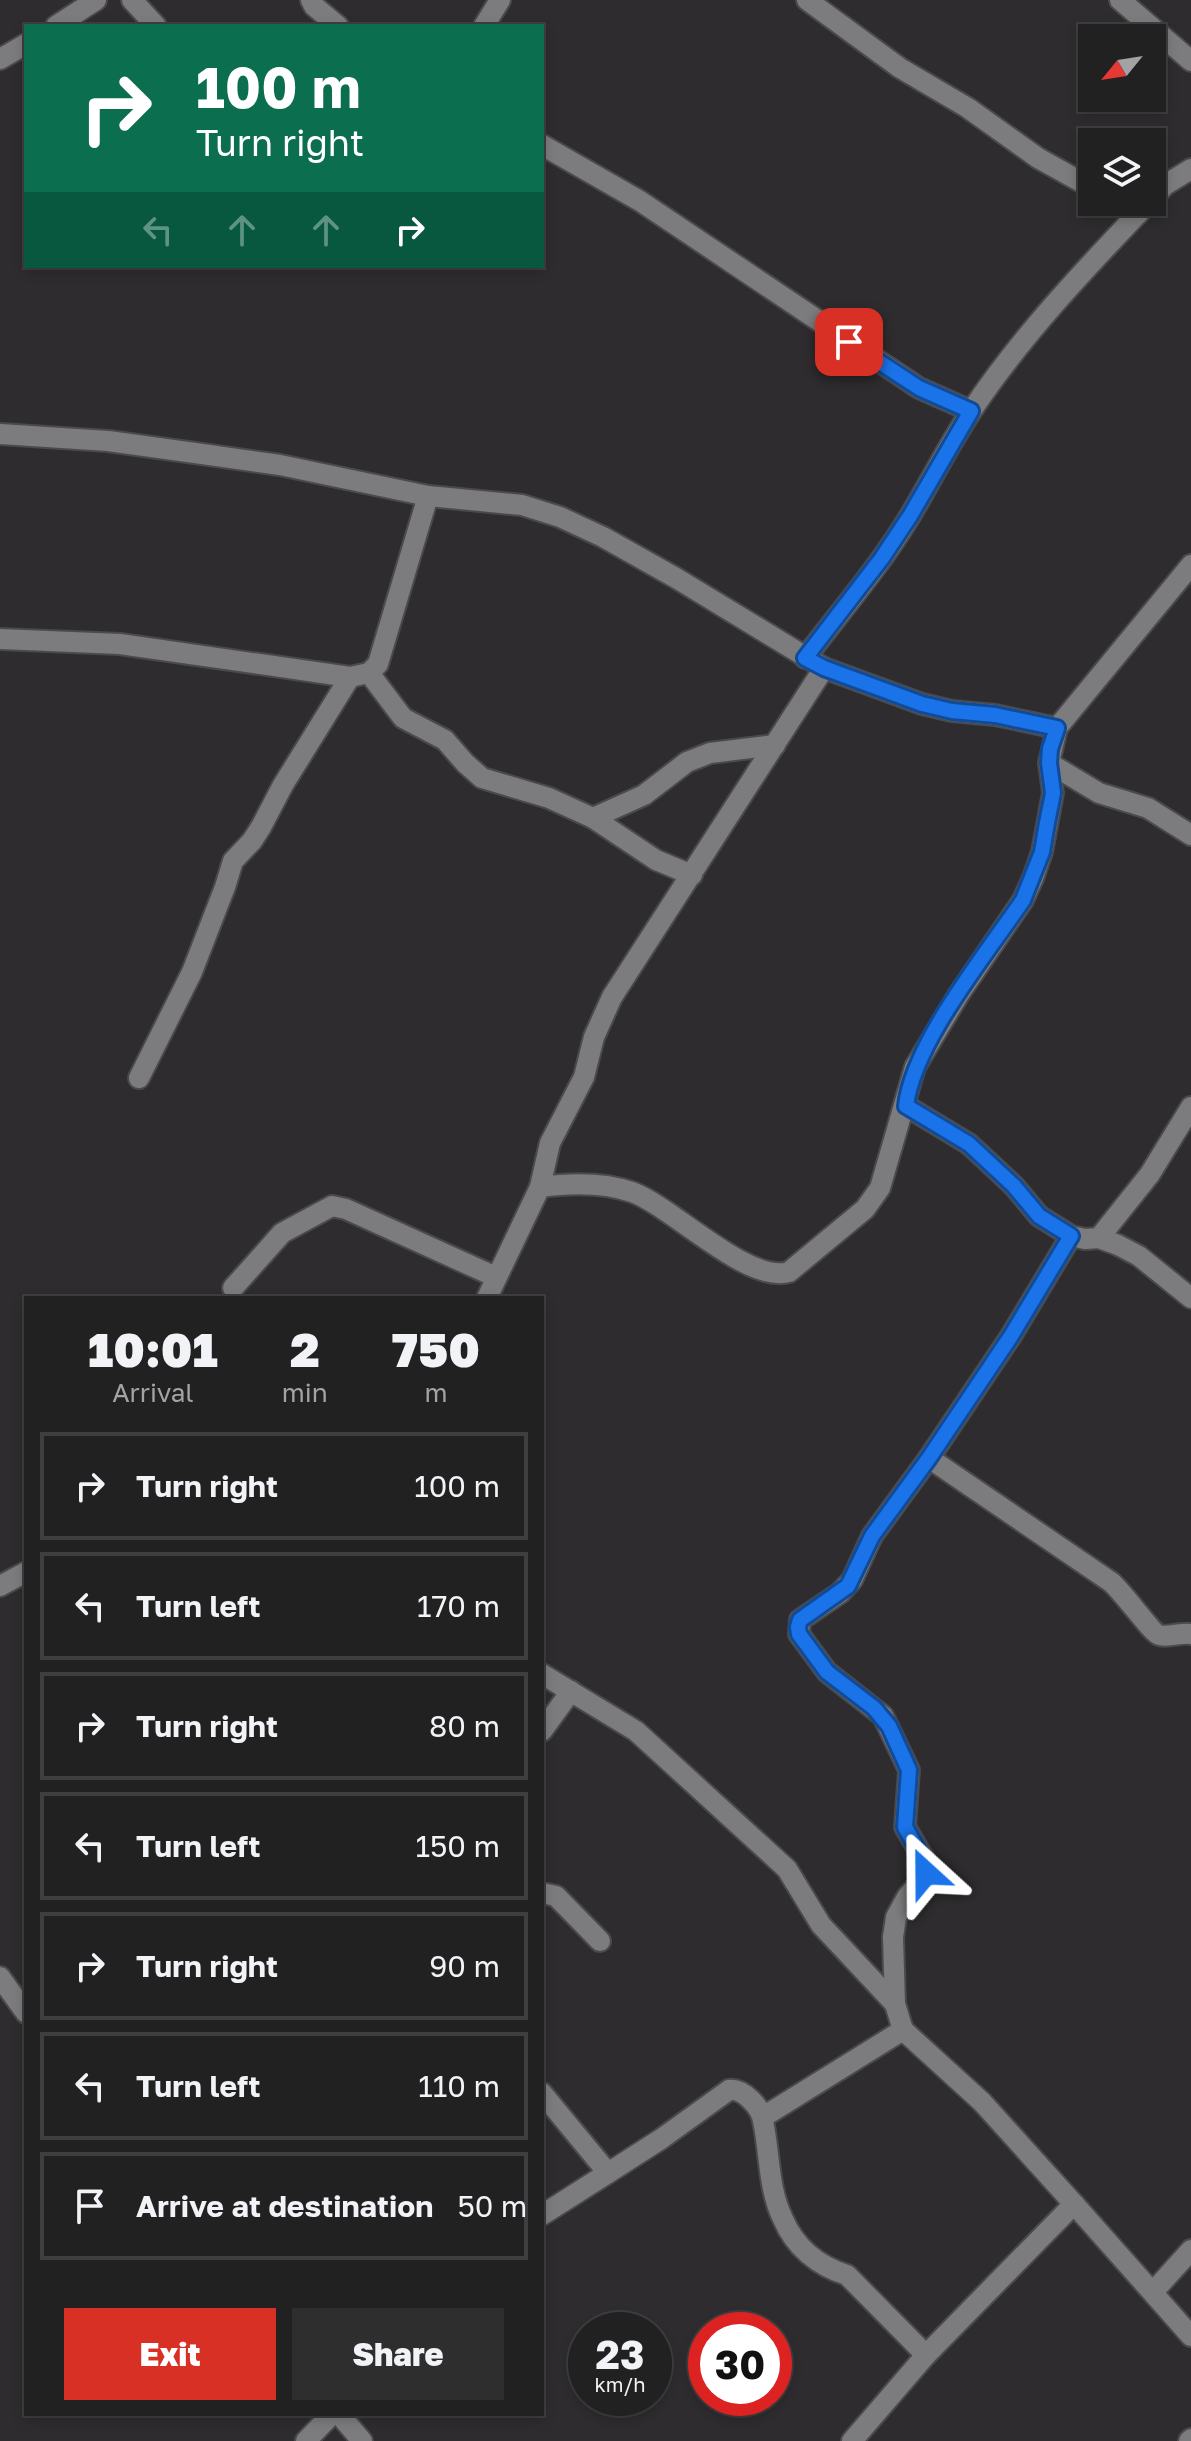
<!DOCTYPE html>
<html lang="en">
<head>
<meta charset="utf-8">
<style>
  :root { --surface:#222122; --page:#2e2e2f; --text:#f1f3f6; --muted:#a2a3a5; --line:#3f3e40; --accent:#d93025 }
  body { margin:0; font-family:"Golos Text",sans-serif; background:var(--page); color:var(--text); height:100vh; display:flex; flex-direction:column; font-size:30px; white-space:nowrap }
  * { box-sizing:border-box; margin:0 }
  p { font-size:26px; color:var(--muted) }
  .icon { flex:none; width:44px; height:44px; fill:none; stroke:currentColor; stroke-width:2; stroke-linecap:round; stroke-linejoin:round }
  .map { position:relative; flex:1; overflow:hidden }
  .panel { position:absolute; left:24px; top:1296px; width:520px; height:1120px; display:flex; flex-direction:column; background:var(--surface); border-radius:0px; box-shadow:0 4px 12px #0003,0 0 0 2px var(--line) }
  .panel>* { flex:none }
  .top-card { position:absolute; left:24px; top:24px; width:520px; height:244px; border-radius:0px; box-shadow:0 4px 12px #0003,0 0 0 2px var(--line); background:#0b6e4f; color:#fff; overflow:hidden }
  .needle { width:52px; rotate:240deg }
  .tools { position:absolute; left:1078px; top:24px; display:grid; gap:16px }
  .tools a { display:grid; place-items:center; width:88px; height:88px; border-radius:0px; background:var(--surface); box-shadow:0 4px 12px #0003,0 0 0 2px var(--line); font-size:40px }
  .speed { position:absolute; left:568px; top:2312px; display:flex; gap:16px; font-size:40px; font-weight:700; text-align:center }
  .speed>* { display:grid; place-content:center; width:104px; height:104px; border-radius:50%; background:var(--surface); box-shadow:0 4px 12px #0003,0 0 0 2px var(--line); line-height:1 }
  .speed small { font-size:20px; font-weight:400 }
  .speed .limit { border:12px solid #d22; background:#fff; color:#111 }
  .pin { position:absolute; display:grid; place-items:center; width:68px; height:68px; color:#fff; margin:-34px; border-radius:16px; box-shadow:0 4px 12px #0006 }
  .me { position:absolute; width:88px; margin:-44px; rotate:336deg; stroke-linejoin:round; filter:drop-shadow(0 0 6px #0008) }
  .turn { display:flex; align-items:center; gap:28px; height:168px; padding:0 40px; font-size:36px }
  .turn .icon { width:104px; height:104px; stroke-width:2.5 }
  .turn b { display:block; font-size:56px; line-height:68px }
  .lanes { display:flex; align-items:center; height:76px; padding:0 40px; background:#0003; justify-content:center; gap:40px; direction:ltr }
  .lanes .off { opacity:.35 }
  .eta { display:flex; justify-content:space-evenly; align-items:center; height:136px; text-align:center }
  .eta b { font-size:48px; font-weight:800; line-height:56px }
  .primary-button { display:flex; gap:16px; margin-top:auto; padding:16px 40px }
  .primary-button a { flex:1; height:92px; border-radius:0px; background:var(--accent); color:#fff; font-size:32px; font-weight:800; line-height:92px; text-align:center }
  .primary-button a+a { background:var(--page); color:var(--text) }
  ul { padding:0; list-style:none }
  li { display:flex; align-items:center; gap:24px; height:108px; margin:0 16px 12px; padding:0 24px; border:4px solid var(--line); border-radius:0px }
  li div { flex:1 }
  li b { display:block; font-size:30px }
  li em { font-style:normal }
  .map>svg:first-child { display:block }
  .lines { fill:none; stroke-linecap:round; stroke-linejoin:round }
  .minor-casing { stroke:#4b4a4b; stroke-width:24 }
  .minor { stroke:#7c7b7d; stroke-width:20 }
  .route-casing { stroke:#114b97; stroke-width:20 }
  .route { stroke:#1a73e8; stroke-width:14 }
</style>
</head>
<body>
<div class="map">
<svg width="1191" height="2441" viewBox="0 0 1191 2441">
  <rect width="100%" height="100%" fill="#2e2c2e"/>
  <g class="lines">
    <g class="minor-casing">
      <g id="minor">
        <polyline points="132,0 156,26"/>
        <polyline points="311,0 314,6 338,26"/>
        <polyline points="807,0 900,68 968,108 1038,158 1092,188"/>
        <polyline points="1120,0 1191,61"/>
        <polyline points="56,26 96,0"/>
        <polyline points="484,26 500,0"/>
        <polyline points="0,59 26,44"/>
        <polyline points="542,145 640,201 919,388 971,411"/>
        <polyline points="1152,199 1165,185 1191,169"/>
        <polyline points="1116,202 1138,214"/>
        <polyline points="0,434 108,441 195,453 280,465 428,496 522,505 560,517 603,537 676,578 824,668 922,704 952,711 995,715 1057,728"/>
        <polyline points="0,639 120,644 350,677 369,673 378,664 428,496"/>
        <path d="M 805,658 C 841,611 880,566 910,516 C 931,481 949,444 972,410 C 1022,335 1087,267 1149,202"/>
        <polyline points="369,673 403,718 445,740 465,763 482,778 549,798 593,818 656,860 692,875"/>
        <polyline points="1049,763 1099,793 1148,808 1191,835"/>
        <polyline points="593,818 644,795 687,762 710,753 775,745"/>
        <polyline points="139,1078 192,972 225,887 233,861 252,841 261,827 283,785 350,677"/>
        <polyline points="906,1106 969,1144 1014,1186 1039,1216 1071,1236 1085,1239 1099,1238 1118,1245 1139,1256 1191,1298"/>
        <polyline points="540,1187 550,1143 584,1077 594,1037 612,997 824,668"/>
        <polyline points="1099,1238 1150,1174 1191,1107"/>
        <polyline points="233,1288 282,1233 332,1206 346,1209 496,1277"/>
        <path d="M 487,1298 L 540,1187 C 570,1183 603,1182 632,1192 C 673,1207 747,1284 789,1272 L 865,1209 L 880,1188 L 915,1067 L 959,994 L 1023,900 L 1033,878 L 1042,852 L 1053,793 L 1049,763 L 1057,728 L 1191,565"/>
        <path d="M 929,1458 L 1111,1582 C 1123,1592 1152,1633 1159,1635 C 1169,1638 1181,1632 1191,1634"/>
        <polyline points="0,1586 26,1572"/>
        <polyline points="542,1674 636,1731 787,1869 821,1925 895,2004"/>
        <polyline points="542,1731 571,1691"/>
        <polyline points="542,1893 556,1896 600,1941"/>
        <polyline points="0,1977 26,2013"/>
        <polyline points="903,2030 982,2102 1074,2204"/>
        <path d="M 542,2093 L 608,2173 L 661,2139 L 729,2090 C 743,2088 761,2107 763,2121 C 770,2153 768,2189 783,2219 C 795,2247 818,2266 847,2275 L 926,2355 L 1074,2204 L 1191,2336"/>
        <polyline points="763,2117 903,2030 895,2004 893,1937 896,1917 907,1897 923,1879 927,1869 924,1859 905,1827 909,1770 883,1716 827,1672 799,1634 800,1620 840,1593 852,1580 872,1536 929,1458 1011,1336 1071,1236"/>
        <polyline points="542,2215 608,2173"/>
        <polyline points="1153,2292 1191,2250"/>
        <polyline points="339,2414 362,2441"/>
        <polyline points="306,2441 332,2414"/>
        <polyline points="852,2441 926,2355"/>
        <polyline points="1189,2441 1191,2439"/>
      </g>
    </g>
    <use href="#minor" class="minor"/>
  </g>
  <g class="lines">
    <g class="route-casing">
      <path id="route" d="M 849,342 L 919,388 L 971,411 L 910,516 L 882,558 L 805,658 L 824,668 L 922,704 L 952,711 L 995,715 L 1057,728 L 1050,749 L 1049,763 L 1053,793 L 1047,823 L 1042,852 L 1023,900 C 987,953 913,1043 906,1106 L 969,1144 L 1014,1186 L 1039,1216 L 1071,1236 L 1011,1336 L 929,1458 L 872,1536 L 848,1586 L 800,1620 L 798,1627 L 799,1634 L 827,1672 L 874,1708 L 889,1726 L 909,1770 L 905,1827 L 926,1864 L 926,1873"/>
    </g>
    <use href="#route" class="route"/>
  </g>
</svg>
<div class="tools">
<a><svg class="needle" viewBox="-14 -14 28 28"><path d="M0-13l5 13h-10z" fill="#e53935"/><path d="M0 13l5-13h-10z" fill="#a2a3a5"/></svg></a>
<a><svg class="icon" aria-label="layers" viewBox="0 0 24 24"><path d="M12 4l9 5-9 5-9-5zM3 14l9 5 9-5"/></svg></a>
</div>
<div class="speed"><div>23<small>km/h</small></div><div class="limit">30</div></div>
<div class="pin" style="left:849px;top:342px;background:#d93025"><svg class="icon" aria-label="arrive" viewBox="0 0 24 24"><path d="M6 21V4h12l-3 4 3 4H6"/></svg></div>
<svg class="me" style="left:926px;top:1873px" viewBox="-20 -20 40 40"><path d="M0-17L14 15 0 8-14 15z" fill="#1a73e8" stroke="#fff" stroke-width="4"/></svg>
<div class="top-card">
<div class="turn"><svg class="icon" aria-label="right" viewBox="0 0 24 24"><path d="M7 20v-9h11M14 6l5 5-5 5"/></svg><div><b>100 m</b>Turn right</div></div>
<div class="lanes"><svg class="icon off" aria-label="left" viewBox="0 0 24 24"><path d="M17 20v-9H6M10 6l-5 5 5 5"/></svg><svg class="icon off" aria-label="ahead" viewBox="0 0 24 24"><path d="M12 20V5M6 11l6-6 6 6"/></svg><svg class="icon off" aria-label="ahead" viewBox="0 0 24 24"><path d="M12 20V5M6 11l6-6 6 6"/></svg><svg class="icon" aria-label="right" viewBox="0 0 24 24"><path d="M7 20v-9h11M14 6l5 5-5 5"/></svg></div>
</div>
<section class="panel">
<div class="eta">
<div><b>10:01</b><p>Arrival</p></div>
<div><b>2</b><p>min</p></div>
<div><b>750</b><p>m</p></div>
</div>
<ul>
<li><svg class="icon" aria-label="right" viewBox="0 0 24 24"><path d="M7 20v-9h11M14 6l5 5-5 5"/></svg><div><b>Turn right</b></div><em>100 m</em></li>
<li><svg class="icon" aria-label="left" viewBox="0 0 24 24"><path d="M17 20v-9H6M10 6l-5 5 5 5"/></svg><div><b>Turn left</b></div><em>170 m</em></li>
<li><svg class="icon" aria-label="right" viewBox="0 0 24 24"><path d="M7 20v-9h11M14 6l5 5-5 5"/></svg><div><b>Turn right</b></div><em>80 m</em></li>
<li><svg class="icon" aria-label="left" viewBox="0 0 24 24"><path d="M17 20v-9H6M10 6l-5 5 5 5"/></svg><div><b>Turn left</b></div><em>150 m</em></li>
<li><svg class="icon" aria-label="right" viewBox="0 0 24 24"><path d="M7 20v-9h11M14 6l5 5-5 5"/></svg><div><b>Turn right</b></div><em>90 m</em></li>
<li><svg class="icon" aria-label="left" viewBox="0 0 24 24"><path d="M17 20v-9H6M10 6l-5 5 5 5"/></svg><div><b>Turn left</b></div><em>110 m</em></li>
<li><svg class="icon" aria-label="arrive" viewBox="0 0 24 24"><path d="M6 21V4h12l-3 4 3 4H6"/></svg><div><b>Arrive at destination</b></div><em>50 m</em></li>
</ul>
<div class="primary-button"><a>Exit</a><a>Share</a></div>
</section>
</div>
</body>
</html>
